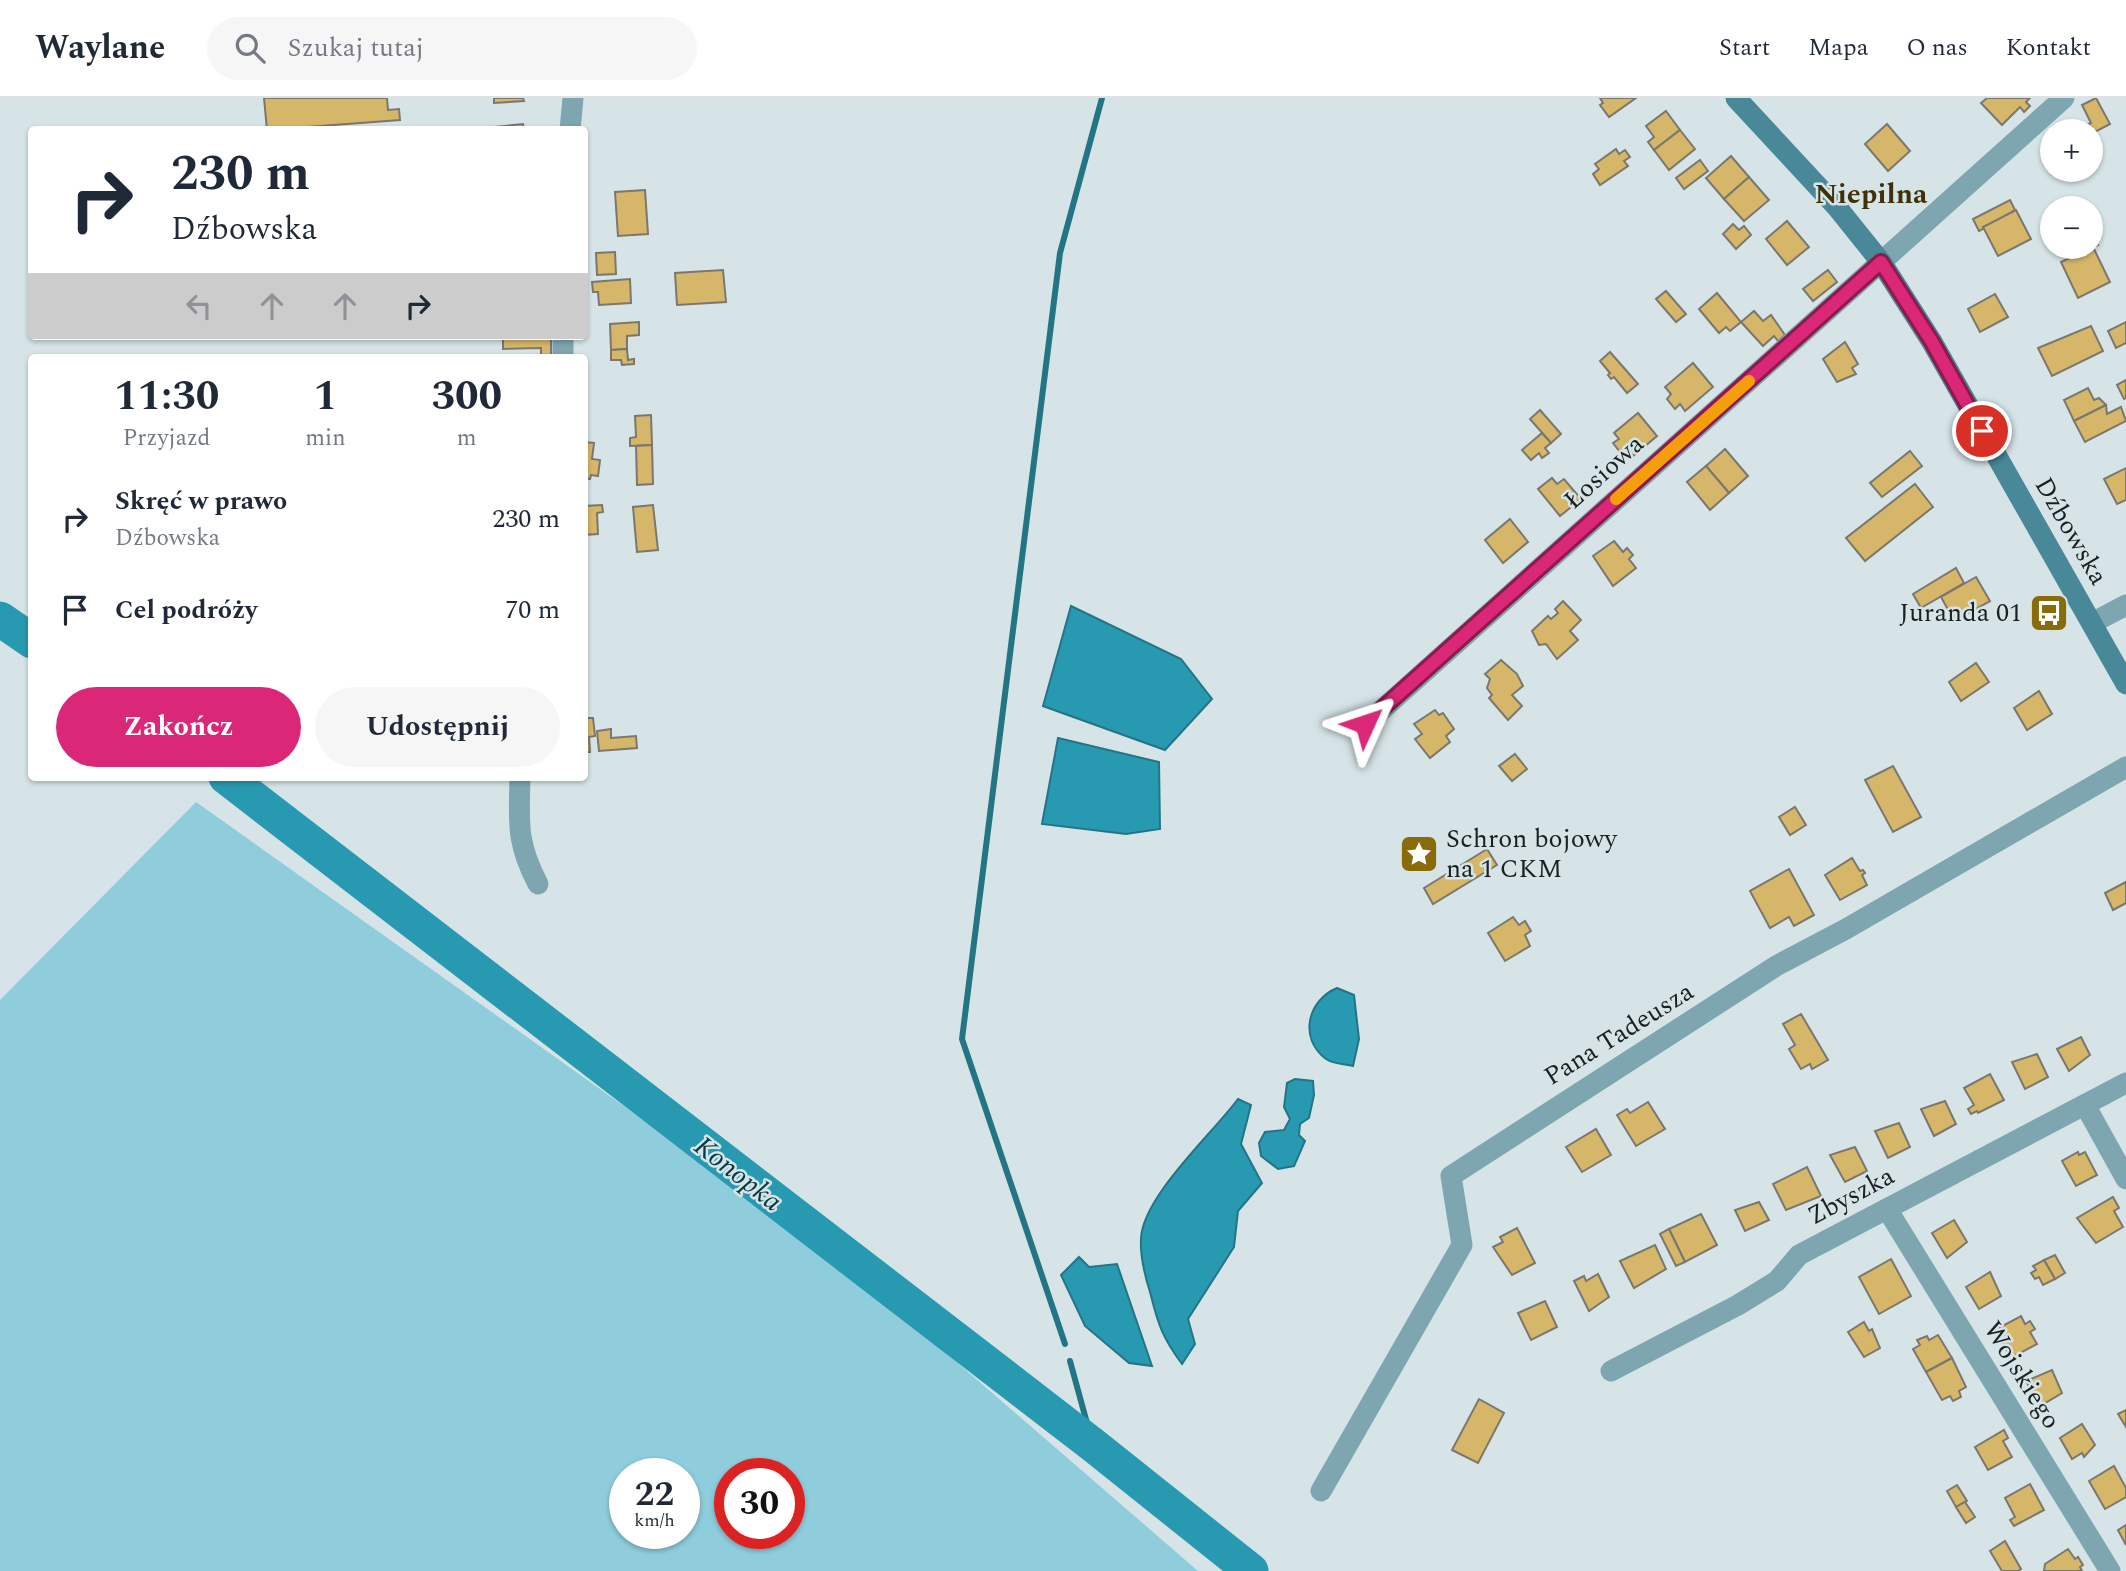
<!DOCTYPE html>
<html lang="pl">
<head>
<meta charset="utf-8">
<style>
  :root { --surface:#fff; --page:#f6f6f7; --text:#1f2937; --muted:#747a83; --line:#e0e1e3; --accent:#db2777 }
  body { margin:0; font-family:Spectral,serif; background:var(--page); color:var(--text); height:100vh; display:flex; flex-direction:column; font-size:26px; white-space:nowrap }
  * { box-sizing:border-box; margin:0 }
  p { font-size:23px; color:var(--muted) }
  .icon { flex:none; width:38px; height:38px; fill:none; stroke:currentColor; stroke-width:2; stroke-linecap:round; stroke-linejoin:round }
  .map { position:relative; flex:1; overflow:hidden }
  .drawer { position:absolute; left:28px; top:256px; width:560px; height:427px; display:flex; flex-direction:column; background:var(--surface); border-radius:7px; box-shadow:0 2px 5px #0004 }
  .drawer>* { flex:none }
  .top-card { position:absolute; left:28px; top:28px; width:560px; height:214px; border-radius:7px; box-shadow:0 2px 5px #0004; background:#fff; color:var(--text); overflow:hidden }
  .controls { position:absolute; left:2040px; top:21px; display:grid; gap:14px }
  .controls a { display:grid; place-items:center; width:63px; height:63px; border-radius:50%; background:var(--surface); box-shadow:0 2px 5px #0004; font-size:35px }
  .speed { position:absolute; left:609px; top:1360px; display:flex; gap:14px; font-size:35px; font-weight:700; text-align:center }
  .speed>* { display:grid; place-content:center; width:91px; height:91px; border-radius:50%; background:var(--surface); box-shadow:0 2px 5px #0004; line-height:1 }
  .speed small { font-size:18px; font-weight:400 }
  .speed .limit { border:10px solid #d22; background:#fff; color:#111 }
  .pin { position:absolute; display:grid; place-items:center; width:60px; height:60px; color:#fff; margin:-30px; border:4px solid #fff; border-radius:50%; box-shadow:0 2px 7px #0007 }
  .me { position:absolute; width:77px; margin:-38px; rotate:48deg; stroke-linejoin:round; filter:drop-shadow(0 0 5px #0008) }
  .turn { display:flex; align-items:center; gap:24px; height:147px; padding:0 28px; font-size:32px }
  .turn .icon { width:91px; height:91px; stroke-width:2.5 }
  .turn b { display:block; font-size:49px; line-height:60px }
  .lanes { display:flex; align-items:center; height:66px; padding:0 28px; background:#0003; justify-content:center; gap:35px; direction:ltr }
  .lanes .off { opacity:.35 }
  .eta { display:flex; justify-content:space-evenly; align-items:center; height:119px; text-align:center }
  .eta b { font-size:42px; font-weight:700; line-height:49px }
  .action { display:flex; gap:14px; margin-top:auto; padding:14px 28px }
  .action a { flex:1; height:80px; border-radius:42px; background:var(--accent); color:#fff; font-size:28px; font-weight:700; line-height:80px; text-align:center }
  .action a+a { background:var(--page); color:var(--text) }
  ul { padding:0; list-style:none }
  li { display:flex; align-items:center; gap:21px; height:91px; padding:0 28px }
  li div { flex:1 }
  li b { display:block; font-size:26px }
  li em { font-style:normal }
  header { display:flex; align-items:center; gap:42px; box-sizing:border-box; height:98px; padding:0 35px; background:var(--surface); border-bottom:2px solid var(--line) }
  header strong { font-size:33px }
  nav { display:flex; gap:38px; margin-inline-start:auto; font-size:24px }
  .search { width:490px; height:63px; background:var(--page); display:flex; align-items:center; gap:18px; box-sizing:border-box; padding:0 24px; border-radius:38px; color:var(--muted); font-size:26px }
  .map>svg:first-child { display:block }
  .green { fill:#8fccdc; fill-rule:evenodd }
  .water { fill:#279ab1; stroke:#237586; stroke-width:2 }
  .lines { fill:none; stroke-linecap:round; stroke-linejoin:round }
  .stream { stroke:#237586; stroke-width:6 }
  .river { stroke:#279ab1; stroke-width:35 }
  .building { fill:#d6b76a; stroke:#7b776d; stroke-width:2 }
  .minor { stroke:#7da6b0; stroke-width:21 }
  .secondary { stroke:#488898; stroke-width:21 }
  .route-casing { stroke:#8e194d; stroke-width:18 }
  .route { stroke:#db2777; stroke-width:12 }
  .slow { stroke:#f59e0b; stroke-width:12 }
  .labels { text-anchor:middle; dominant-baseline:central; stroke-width:5; stroke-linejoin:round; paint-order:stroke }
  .street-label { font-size:26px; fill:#1a1f20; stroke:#d6e4e7 }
  .poi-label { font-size:26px; fill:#1a1f20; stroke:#d6e4e7; text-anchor:end }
  .neighbourhood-label { font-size:28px; font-weight:bold; fill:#3f3107; stroke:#d6e4e7 }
  .water-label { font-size:28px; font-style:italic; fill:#053943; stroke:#d6e4e7 }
</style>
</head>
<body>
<header>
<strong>Waylane</strong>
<div class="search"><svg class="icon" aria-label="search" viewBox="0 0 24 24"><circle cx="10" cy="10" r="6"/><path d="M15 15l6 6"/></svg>Szukaj tutaj</div>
<nav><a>Start</a><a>Mapa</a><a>O nas</a><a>Kontakt</a></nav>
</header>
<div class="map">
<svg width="2126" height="1473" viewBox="0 0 2126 1473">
  <rect width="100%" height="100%" fill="#d6e4e7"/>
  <path class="green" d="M 196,704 L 624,1008 L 880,1198 L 1198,1473 L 0,1473 L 0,902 ZM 625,1376 L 684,1376 L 684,1435 L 625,1435 ZM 730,1376 L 789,1376 L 789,1435 L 730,1435 Z"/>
  <g class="water">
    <polygon points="1071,508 1181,561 1212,601 1165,652 1043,608"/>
    <polygon points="1058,640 1159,664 1160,731 1126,736 1042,726"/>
    <path d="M 1337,890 L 1354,897 L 1359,941 L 1353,968 C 1345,966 1333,966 1326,961 C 1298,940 1308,902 1337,890 Z"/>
    <polygon points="1295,981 1313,983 1314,997 1309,1020 1300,1026 1299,1037 1305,1043 1294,1068 1278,1071 1261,1058 1259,1045 1265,1034 1284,1032 1290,1021 1284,1009 1287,985"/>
    <path d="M 1238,1001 L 1251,1007 L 1241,1046 L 1262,1085 L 1238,1113 L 1234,1149 L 1188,1221 L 1195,1246 L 1182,1266 C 1162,1239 1158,1226 1150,1194 C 1145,1178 1140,1157 1141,1141 C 1142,1099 1213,1035 1238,1001 Z"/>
    <polygon points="1079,1159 1089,1169 1117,1166 1152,1268 1129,1265 1085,1228 1061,1177"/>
  </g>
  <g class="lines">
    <g class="stream">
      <polyline points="1065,1246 962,941 1060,155 1102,0"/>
      <polyline points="1070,1263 1093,1347"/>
    </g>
    <g class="river">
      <polyline points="0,521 32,543"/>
      <polyline points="226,679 1093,1347 1251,1473"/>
    </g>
  </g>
  <g class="building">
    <polygon points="264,0 387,0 388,12 399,11 400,22 267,32"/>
    <polygon points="494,0 523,0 524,3 494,5"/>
    <polygon points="1600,0 1636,0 1609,19 1600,7 1603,5"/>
    <polygon points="1987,0 2030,0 2026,4 2030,8 2024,14 2020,9 2002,27 1981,5"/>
    <polygon points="2096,0 2110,26 2091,36 2082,33 2080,30 2091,25 2082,7"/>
    <polygon points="1666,13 1680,32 1654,52 1648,44 1654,39 1646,28"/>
    <polygon points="523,26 524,32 495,32 495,29"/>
    <polygon points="1887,26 1910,53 1888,73 1865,46"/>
    <polygon points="1680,32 1695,51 1669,72 1654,52"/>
    <polygon points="1616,51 1619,56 1625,52 1630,59 1624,63 1628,68 1600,87 1593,76 1599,71 1595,66"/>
    <polygon points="1731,58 1749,79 1724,101 1706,80"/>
    <polygon points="1700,62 1708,73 1684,91 1676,80"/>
    <polygon points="1749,79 1769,102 1744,123 1724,101"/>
    <polygon points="645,92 648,136 618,138 615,94"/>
    <polygon points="2010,102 2015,112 1979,133 1973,121"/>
    <polygon points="2016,112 2031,141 1998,158 1983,129"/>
    <polygon points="1787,123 1809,149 1787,167 1766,141"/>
    <polygon points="1733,126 1739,132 1744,128 1751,137 1736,151 1723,136"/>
    <polygon points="2093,137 2098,147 2077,157 2073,149 2091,149"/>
    <polygon points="2093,149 2110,184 2078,200 2061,164"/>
    <polygon points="615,154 616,176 597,177 596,155"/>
    <polygon points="723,172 726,204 677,207 675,175"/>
    <polygon points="1828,172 1837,184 1813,203 1803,191"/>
    <polygon points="630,181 631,205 599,207 598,194 593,194 592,184"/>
    <polygon points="1666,193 1686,216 1676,224 1656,201"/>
    <polygon points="1717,195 1741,224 1730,233 1726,229 1719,235 1699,211"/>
    <polygon points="1995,196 2008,219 1980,234 1968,211"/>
    <polygon points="1754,213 1763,223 1771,217 1785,237 1778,243 1774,238 1763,248 1741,224"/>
    <polygon points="639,224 639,237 627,238 627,251 611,252 610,226"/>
    <polygon points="2126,224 2126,245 2116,250 2108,233"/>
    <polygon points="2091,228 2103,253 2052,278 2038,250"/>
    <polygon points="503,238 551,238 551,257 541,257 541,250 503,251"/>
    <polygon points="1845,244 1858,266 1852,270 1856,276 1837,284 1823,261"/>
    <polygon points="627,251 628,262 634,261 634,266 622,267 621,262 611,262 611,252"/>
    <polygon points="1610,254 1638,286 1627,295 1614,279 1611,281 1608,277 1610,275 1600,263"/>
    <polygon points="1693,265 1713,289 1685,313 1680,306 1675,311 1667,301 1671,296 1665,289"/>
    <polygon points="2126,282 2126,300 2124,301 2117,287"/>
    <polygon points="2088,290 2094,302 2099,300 2106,307 2074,323 2064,302"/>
    <polygon points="2106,307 2107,316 2121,309 2126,323 2085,344 2074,323"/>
    <polygon points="1540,312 1561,336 1551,345 1530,321"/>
    <polygon points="1638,315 1657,338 1633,358 1625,349 1620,354 1613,345 1619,341 1614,335"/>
    <polygon points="651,317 652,347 630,348 630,340 636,339 635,318"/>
    <polygon points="1542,335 1551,345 1545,350 1549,355 1542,360 1539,355 1531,362 1522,352"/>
    <polygon points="584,344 594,345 592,361 600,362 598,378 591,377 590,381 584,380"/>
    <polygon points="652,347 653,386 637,387 636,348"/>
    <polygon points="1725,351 1748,378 1729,395 1706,368"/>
    <polygon points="1910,353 1922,368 1882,399 1870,385"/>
    <polygon points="1706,368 1729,395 1710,412 1687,384"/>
    <polygon points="2126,370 2126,402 2117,406 2104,381"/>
    <polygon points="1552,380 1557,386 1564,381 1581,401 1560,418 1538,391"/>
    <polygon points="1915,386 1933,409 1865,463 1846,440"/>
    <polygon points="602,407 603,414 597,415 598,436 584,437 584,408"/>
    <polygon points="653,407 658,452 637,454 633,409"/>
    <polygon points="1510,421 1528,444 1503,465 1485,442"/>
    <polygon points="1614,443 1623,454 1627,450 1633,457 1629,461 1636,470 1613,488 1593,458"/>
    <polygon points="1956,470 1964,485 1921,510 1913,496"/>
    <polygon points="1976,479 1990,503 1954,523 1941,499"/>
    <polygon points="1563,503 1581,522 1570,533 1578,542 1557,561 1546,546 1539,547 1532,533 1548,518 1551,521 1558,515 1555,511"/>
    <polygon points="1501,562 1517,576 1523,588 1512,597 1522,608 1508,622 1489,600 1492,597 1487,590 1490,581 1485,576"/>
    <polygon points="1976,565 1989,584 1961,603 1949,584"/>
    <polygon points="2039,593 2052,616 2027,632 2014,610"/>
    <polygon points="1435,612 1439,617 1443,615 1454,631 1446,638 1450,644 1430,660 1415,641 1422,636 1414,626"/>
    <polygon points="584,620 593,620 595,638 589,639 590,654 584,654"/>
    <polygon points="611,631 611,640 636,638 637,650 599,653 597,633"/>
    <polygon points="1515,656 1527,671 1512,683 1499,668"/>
    <polygon points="1893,668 1921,719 1893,734 1865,682"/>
    <polygon points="1795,709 1806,727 1790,737 1779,719"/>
    <polygon points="1487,751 1497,767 1433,806 1424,790"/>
    <polygon points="1852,760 1860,773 1863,772 1865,775 1862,777 1867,787 1840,802 1825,777"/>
    <polygon points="1789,771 1814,817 1794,828 1789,819 1770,830 1750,793"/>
    <polygon points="2126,784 2126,805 2113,812 2105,795"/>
    <polygon points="1513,819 1519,827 1525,823 1531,833 1525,837 1530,848 1505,863 1488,835"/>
    <polygon points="1801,916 1828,962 1812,971 1810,966 1801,971 1789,951 1795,947 1783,926"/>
    <polygon points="2081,939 2090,957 2069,973 2057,951"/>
    <polygon points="2037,956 2048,979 2025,991 2012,964"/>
    <polygon points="1990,976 2004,1002 1978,1015 1977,1013 1971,1016 1968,1011 1974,1007 1964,990"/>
    <polygon points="1945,1003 1956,1026 1934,1038 1921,1011"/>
    <polygon points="1648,1004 1665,1031 1636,1048 1617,1017 1627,1011 1630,1015"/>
    <polygon points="1899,1025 1910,1049 1888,1060 1875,1033"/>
    <polygon points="1596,1031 1611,1057 1582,1074 1566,1049"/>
    <polygon points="1855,1049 1867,1073 1845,1084 1830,1057"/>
    <polygon points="2078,1054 2079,1057 2085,1054 2097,1077 2076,1088 2062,1063"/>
    <polygon points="1807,1069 1821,1098 1786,1112 1773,1086"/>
    <polygon points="2113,1099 2119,1110 2114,1113 2123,1129 2096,1145 2077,1120"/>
    <polygon points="1759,1104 1769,1122 1745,1133 1735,1112"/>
    <polygon points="1701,1116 1717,1147 1685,1164 1669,1131"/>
    <polygon points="1954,1122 1967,1144 1947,1160 1932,1135"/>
    <polygon points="1517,1130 1535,1165 1512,1177 1493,1149 1503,1144 1500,1139"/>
    <polygon points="1669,1131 1685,1164 1676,1168 1660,1136"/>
    <polygon points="1655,1147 1666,1171 1634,1190 1620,1163"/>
    <polygon points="2055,1157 2065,1175 2055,1181 2044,1162"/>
    <polygon points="1891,1161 1911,1198 1879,1216 1859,1179"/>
    <polygon points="2044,1162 2055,1181 2043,1187 2039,1179 2035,1181 2031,1175 2036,1172 2033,1168"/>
    <polygon points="1990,1174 2001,1198 1979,1211 1966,1189"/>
    <polygon points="1598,1176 1609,1199 1589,1213 1574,1183 1584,1178 1586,1183"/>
    <polygon points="1545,1203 1557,1229 1531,1242 1518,1215"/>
    <polygon points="2021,1218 2025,1226 2030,1223 2035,1231 2030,1234 2037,1246 2011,1260 1995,1232"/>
    <polygon points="1864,1224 1869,1233 1872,1231 1880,1250 1864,1259 1848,1234"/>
    <polygon points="1938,1237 1952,1260 1926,1274 1913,1251 1920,1247 1917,1242 1927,1238 1929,1242"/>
    <polygon points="1952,1260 1966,1289 1959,1293 1961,1299 1953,1303 1950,1298 1942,1302 1926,1274"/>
    <polygon points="2052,1272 2062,1295 2040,1308 2026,1283"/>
    <polygon points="1479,1301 1504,1315 1478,1365 1452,1352"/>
    <polygon points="2126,1312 2126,1329 2118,1316"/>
    <polygon points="2082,1326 2095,1347 2084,1359 2082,1355 2072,1361 2060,1340"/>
    <polygon points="2004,1332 2008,1340 2003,1343 2012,1359 1988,1372 1975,1349"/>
    <polygon points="2114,1368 2126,1390 2126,1399 2105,1411 2089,1383"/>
    <polygon points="2030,1386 2044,1412 2014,1428 2010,1422 2015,1419 2005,1400"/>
    <polygon points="1957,1387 1967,1403 1956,1409 1947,1393"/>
    <polygon points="1965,1404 1975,1419 1966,1425 1956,1409"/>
    <polygon points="2126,1427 2126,1447 2118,1432"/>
    <polygon points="2005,1443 2021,1471 2018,1473 2002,1473 1990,1453"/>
    <polygon points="2068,1451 2075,1461 2078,1459 2083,1467 2080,1469 2082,1473 2044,1473 2045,1466"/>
  </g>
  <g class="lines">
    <g class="minor">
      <polyline points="570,32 573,0"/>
      <polyline points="563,259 563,238"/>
      <polyline points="2092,525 2126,507"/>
      <polyline points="1365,627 2064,0"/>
      <path d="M 520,679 C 519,725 516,744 538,786"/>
      <polyline points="2085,1007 2126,1081"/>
      <polyline points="1887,1111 2110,1473"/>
      <polyline points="1611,1273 1738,1207 1777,1183 1799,1157 2126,985"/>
      <polyline points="1321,1393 1462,1147 1451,1078 1776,868 1846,831 2126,669"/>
    </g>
    <polyline class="secondary" points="1736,0 1836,108 1881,164 1932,244 2126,586"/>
  </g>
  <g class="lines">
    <g class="route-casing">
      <polyline id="route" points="1365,626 1881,164 1932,244 1982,333"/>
    </g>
    <use href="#route" class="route"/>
    <polyline class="slow" points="1616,401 1749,283"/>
  </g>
  <defs>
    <g id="bus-square" transform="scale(2.0125)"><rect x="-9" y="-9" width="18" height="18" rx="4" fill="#896b0a" stroke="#d6e4e7"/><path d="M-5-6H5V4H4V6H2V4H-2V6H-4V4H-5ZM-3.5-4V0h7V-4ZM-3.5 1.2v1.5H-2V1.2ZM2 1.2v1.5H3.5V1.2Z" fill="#fff"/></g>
    <g id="sight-square" transform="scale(2.0125)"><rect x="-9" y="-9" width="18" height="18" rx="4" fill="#896b0a" stroke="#d6e4e7"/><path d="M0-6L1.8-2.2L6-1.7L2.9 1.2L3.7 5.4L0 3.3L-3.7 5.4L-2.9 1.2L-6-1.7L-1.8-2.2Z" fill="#fff"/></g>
  </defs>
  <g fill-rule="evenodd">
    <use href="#bus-square" x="2049" y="515"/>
    <use href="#sight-square" x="1419" y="756"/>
  </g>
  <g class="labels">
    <g class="street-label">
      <text transform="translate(1604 374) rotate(-42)">Łosiowa</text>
      <text transform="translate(2071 433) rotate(60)">Dźbowska</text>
      <text transform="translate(1619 936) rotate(-32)">Pana Tadeusza</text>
      <text transform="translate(1851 1098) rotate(-28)">Zbyszka</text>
      <text transform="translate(2022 1277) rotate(58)">Wojskiego</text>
    </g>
    <g class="poi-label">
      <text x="2022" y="515">Juranda 01</text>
      <text x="1446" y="741" text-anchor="start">Schron bojowy<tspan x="1446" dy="30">na 1 CKM</tspan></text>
    </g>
    <g class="neighbourhood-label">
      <text x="1871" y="96">Niepilna</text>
    </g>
    <g class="water-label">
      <text transform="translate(738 1076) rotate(38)">Konopka</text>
    </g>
  </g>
</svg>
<div class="controls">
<a>+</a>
<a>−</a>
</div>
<div class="speed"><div>22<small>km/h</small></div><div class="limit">30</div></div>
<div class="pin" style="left:1982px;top:333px;background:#d93025"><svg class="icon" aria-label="arrive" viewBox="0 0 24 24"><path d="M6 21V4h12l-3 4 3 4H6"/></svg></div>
<svg class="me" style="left:1365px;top:626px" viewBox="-20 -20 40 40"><path d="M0-17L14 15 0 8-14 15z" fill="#db2777" stroke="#fff" stroke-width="4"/></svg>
<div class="top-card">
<div class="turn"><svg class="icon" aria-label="right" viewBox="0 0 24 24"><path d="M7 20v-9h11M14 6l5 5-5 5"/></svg><div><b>230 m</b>Dźbowska</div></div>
<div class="lanes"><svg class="icon off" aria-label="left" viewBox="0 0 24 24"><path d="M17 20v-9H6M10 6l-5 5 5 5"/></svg><svg class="icon off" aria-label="ahead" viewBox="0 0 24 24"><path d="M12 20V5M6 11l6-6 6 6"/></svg><svg class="icon off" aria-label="ahead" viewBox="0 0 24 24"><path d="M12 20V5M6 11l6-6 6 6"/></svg><svg class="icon" aria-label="right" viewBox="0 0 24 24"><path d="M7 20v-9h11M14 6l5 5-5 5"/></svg></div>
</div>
<section class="drawer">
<div class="eta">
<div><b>11:30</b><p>Przyjazd</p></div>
<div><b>1</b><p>min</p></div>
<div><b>300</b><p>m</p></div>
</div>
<ul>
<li><svg class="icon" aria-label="right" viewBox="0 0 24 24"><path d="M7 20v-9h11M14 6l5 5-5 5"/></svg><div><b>Skręć w prawo</b><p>Dźbowska</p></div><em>230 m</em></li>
<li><svg class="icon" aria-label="arrive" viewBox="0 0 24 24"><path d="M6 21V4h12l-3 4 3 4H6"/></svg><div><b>Cel podróży</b></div><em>70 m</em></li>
</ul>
<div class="action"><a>Zakończ</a><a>Udostępnij</a></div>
</section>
</div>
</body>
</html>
